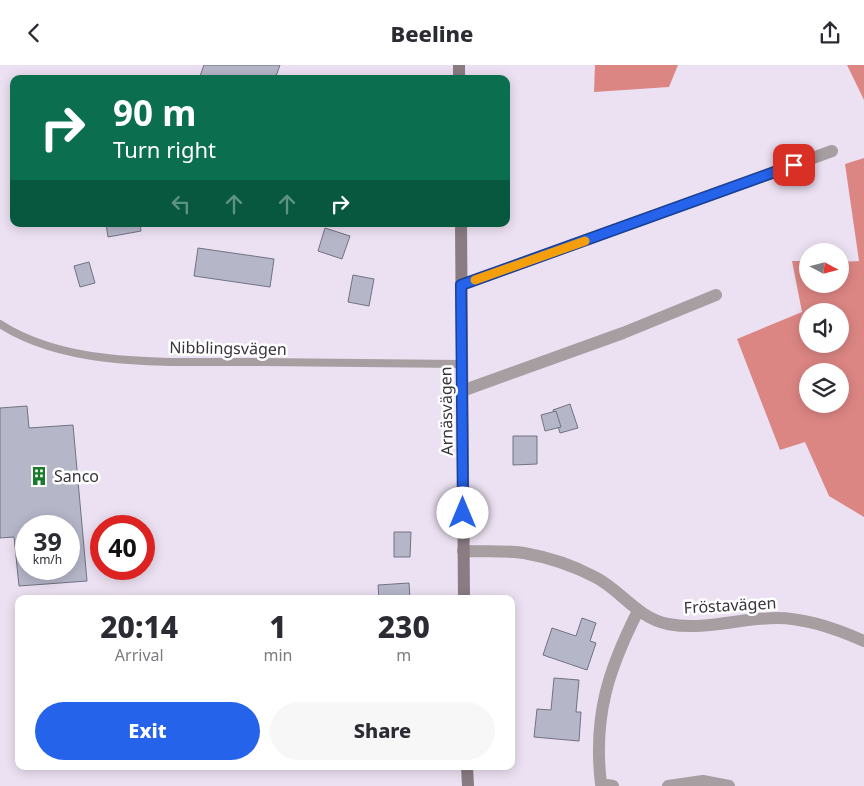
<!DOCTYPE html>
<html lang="en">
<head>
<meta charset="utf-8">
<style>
  :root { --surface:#fff; --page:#f7f7f7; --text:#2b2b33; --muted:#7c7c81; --accent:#2563eb }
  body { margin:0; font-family:"Noto Sans",sans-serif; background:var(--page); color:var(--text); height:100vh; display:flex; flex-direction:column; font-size:19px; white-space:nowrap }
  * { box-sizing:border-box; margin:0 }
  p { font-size:16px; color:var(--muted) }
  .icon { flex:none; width:28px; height:28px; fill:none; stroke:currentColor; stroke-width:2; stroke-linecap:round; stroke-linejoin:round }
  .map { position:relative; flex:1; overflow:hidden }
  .sheet { position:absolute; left:15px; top:530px; width:500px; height:175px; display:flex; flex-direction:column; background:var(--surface); border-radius:10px; box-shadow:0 2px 12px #0003 }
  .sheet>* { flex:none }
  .hud { position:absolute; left:10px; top:10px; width:500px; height:152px; border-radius:10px; box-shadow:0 2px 12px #0003; background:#0b6e4f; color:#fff; overflow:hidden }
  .needle { width:32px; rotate:97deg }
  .buttons { position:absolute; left:799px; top:178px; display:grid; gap:10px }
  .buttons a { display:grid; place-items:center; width:50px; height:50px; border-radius:50%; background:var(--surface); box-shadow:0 2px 12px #0003; font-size:25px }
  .speed { position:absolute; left:15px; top:450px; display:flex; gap:10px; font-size:25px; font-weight:700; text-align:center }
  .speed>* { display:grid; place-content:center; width:65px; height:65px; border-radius:50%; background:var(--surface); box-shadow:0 2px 12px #0003; line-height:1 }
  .speed small { font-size:12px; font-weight:400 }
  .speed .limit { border:8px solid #d22; background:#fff; color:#111 }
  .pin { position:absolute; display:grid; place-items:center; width:42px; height:42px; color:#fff; margin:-21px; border-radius:10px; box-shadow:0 2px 8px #0006 }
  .me { position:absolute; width:55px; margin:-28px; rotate:0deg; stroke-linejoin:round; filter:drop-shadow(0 0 4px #0008) }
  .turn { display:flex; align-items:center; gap:18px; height:105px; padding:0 20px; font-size:22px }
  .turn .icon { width:65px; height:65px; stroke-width:2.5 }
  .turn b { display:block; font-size:35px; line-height:42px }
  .lanes { display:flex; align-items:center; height:48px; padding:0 20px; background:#0003; justify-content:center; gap:25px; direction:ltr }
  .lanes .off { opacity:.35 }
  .eta { display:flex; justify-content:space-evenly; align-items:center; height:85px; text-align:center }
  .eta b { font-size:30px; font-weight:800; line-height:35px }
  .button { display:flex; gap:10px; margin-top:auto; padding:10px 20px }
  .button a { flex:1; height:58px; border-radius:30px; background:var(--accent); color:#fff; font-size:20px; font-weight:800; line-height:58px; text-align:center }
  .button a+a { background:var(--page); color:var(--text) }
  header { display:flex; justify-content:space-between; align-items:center; height:65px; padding:0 20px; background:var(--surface); font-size:22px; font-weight:800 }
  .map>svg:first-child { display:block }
  .forest { fill:#dc8684; fill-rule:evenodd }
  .building { fill:#b5b7c9; stroke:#707283; fill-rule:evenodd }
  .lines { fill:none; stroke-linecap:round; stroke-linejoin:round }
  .lane { stroke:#a79ea2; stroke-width:8 }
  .street { stroke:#a79ea2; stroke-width:12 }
  .secondary { stroke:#897c82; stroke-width:12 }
  .route-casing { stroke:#184099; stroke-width:12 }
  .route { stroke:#2563eb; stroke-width:9 }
  .slow { stroke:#f59e0b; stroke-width:9 }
  .labels { text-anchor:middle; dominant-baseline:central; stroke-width:5; stroke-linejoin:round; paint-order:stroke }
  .street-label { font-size:16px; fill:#38343a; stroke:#fff }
  .poi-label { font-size:16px; fill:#38343a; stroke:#fff; text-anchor:start }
</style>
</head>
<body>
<header><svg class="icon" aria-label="back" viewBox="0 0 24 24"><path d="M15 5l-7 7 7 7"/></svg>Beeline<svg class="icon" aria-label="share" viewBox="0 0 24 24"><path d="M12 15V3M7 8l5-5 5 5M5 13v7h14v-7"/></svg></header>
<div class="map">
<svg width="864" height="721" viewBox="0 0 864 721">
  <rect width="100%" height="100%" fill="#ece1f2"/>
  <g class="forest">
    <polygon points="595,0 678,0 669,22 594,27"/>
    <polygon points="847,0 864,0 864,35"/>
    <path d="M 864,93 L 864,452 L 829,431 L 805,377 L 780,385 L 737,274 L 802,247 L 792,196 L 807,196 L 808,219 L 840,219 L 840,197 L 859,196 L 845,99 ZM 808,246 L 840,246 L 840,279 L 808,279 ZM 808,306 L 840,306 L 840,339 L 808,339 Z"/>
  </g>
  <g class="building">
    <polygon points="204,0 280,0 275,14 199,14"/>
    <polygon points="106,159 140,159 141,166 108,172"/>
    <polygon points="325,163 350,171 342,194 318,186"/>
    <polygon points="198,183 274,194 270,222 194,211"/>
    <polygon points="89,197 95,218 80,222 74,201"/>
    <polygon points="353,210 374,214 369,241 348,237"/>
    <polygon points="570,339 578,363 560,368 553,345"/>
    <path d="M 27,341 L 29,363 L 73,360 L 87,516 L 19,521 L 14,472 L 0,473 L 0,343 ZM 26,461 L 69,461 L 69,504 L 26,504 Z"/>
    <polygon points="556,346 561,362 545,366 541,350"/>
    <polygon points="513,371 537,371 537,399 513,400"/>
    <polygon points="394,467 411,467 410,492 394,492"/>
    <polygon points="409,518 410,534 379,534 378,520"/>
    <polygon points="582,553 596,558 590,576 596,578 587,605 543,590 552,563 576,571"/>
    <polygon points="554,613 579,615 576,647 581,647 579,676 534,672 537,644 551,645"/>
  </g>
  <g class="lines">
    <path class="lane" d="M 0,259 C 71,305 178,296 260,297 C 327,298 395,298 462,299"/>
    <g class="street">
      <polyline points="461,220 832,86"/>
      <polyline points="462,326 623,268 716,230"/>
      <path d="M 463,486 C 483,487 504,485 524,488 C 547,492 574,501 595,512 C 621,525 637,553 668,559 C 705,566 740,553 777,553 C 807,553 837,564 864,576"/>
      <path d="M 613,721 L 601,719 C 593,652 608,605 638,546"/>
      <polyline points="668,721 703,716 729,721"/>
    </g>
    <g class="secondary">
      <polyline points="459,0 459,14"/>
      <polyline points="461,159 464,534"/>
      <polyline points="467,701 468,721"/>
    </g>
  </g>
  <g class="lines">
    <g class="route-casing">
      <polyline id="route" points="463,448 461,220 794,100"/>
    </g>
    <use href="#route" class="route"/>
    <polyline class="slow" points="475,215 585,176"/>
  </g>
  <defs>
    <g id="building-bare" transform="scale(1.5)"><path d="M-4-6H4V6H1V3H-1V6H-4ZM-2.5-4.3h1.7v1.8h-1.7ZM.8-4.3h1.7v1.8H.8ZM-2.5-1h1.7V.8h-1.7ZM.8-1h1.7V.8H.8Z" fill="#197a2c" stroke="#fff" stroke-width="2.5" paint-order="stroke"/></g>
  </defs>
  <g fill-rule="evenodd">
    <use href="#building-bare" x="39" y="411"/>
  </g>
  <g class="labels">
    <g class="street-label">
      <text transform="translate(228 283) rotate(1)">Nibblingsvägen</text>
      <text transform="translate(446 346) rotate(-91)">Arnäsvägen</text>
      <text transform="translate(730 540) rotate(-3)">Fröstavägen</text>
    </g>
    <g class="poi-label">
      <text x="54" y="411">Sanco</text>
    </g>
  </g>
</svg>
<div class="buttons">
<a><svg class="needle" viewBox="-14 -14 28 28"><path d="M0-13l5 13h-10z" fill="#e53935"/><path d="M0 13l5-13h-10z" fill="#7c7c81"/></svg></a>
<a><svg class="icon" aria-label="sound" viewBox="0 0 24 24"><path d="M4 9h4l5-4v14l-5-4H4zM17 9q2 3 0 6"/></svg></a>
<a><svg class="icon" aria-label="layers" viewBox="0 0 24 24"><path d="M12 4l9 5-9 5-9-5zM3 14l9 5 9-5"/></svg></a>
</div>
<div class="speed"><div>39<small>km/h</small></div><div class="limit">40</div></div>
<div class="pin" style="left:794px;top:100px;background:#d93025"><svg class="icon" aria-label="arrive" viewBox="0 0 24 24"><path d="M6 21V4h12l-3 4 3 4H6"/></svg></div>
<svg class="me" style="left:463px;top:448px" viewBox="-20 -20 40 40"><circle r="19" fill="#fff"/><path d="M0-13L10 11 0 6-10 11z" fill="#2563eb"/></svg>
<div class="hud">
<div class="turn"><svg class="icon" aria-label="right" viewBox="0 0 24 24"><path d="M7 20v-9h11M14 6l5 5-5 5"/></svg><div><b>90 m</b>Turn right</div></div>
<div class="lanes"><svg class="icon off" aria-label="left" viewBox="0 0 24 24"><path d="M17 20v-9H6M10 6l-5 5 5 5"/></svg><svg class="icon off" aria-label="ahead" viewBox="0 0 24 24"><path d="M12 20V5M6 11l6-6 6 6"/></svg><svg class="icon off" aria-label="ahead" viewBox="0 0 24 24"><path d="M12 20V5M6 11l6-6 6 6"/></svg><svg class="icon" aria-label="right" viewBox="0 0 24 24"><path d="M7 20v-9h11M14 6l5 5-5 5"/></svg></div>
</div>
<section class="sheet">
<div class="eta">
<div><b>20:14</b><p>Arrival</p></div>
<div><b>1</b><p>min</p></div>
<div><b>230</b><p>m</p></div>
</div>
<div class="button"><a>Exit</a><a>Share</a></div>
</section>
</div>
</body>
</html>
